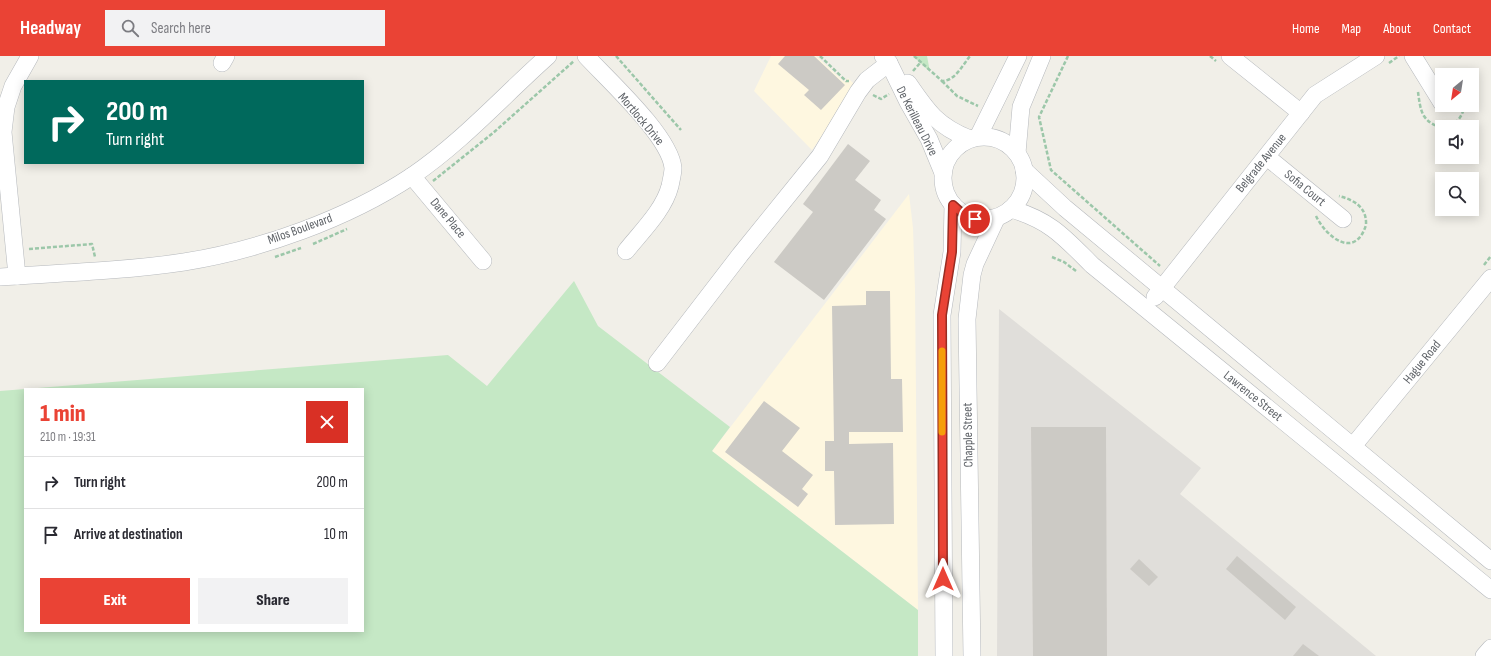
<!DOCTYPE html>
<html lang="en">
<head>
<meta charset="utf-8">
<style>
  :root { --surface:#fff; --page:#f2f2f3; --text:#2b2b33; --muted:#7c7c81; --line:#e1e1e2; --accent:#ea4335 }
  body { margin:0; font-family:"Sofia Sans Condensed",sans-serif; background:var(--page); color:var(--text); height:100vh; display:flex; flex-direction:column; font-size:15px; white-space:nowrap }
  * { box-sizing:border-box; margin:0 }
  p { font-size:13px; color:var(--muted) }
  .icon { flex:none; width:22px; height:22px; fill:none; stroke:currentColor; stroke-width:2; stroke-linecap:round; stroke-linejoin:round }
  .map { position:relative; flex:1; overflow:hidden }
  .drawer { position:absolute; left:24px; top:332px; width:340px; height:244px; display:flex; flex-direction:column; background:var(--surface); border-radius:0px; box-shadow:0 2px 10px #0003 }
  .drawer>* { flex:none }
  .banner { position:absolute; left:24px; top:24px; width:340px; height:84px; border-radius:0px; box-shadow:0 2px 10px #0003; background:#00695c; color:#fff; overflow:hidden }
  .needle { width:26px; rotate:210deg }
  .controls { position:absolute; left:1435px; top:12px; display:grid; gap:8px }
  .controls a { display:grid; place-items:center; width:44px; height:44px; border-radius:0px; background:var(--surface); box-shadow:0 2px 10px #0003; font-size:20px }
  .pin { position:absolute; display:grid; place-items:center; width:34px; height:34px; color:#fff; margin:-17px; border:2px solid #fff; border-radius:50%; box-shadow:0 1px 4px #0007 }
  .me { position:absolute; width:44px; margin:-22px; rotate:0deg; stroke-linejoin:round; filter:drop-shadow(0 0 3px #0008) }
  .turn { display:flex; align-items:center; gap:14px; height:84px; padding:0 16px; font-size:18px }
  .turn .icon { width:52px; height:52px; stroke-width:2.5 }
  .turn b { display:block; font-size:28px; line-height:34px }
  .round { display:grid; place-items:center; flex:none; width:42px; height:42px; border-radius:0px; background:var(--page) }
  .head { display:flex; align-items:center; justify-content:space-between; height:68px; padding:0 16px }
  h1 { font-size:24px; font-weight:800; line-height:30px; color:var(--accent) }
  .action { display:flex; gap:8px; margin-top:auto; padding:8px 16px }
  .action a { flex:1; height:46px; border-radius:0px; background:var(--accent); color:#fff; font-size:16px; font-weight:800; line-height:46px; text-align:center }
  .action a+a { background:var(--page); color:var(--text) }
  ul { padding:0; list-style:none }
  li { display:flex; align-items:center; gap:12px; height:52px; padding:0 16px; border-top:1px solid var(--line) }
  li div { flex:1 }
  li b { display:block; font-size:15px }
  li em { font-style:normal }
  header { display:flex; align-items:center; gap:24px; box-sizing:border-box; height:56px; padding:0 20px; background:var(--accent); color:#fff }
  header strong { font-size:19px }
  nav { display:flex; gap:22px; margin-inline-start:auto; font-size:14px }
  .search { width:280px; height:36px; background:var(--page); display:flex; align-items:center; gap:10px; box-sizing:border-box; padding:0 14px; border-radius:0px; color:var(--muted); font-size:15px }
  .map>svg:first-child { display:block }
  .commercial { fill:#fef7e0 }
  .industrial { fill:#e0deda }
  .green { fill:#c5e8c5; fill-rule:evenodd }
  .building { fill:#cccac5 }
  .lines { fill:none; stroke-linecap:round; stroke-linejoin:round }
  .minor-casing { stroke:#b5b8bc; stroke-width:18 }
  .path { stroke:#9cc7a9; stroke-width:2.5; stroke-dasharray:4 2; stroke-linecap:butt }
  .minor { stroke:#fff; stroke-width:17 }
  .route-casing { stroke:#982c22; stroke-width:10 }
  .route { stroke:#ea4335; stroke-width:7 }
  .slow { stroke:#f59e0b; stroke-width:7 }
  .labels { text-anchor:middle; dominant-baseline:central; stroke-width:3; stroke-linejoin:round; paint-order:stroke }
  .street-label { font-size:13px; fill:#5f6368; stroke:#fff }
</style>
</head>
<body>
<header>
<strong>Headway</strong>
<div class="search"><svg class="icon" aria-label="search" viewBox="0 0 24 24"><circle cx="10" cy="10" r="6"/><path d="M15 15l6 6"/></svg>Search here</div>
<nav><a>Home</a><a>Map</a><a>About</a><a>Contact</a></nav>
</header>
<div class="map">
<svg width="1491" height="600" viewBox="0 0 1491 600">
  <rect width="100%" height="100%" fill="#f1efe8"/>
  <g class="commercial">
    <polygon points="771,0 816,0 844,26 848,22 856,30 812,94 754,35"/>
    <polygon points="909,138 913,172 915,233 918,554 712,395"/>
  </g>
  <polygon class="industrial" points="999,253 1201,412 1180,438 1376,600 997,600"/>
  <g class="green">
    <polygon points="913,0 927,0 930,16"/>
    <path d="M 574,225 L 598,270 L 730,371 L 712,395 L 918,554 L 918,600 L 0,600 L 0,335 L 448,299 L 487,330 ZM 25,333 L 363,333 L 363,575 L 25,575 Z"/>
  </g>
  <g class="building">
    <polygon points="785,0 814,0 845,29 821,54 804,39 809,34 778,8"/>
    <polygon points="848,88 870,105 855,124 881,144 874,154 886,163 824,244 774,206 813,156 803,148"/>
    <polygon points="866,235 890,235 891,323 902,323 903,376 849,376 849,388 893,387 894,468 835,469 834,415 825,415 825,385 834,385 832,250 866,249"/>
    <polygon points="764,345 800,372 782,395 813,419 802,433 808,438 798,451 725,396"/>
    <polygon points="1031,371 1106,371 1107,600 1033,600"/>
    <polygon points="1237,500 1296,551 1285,564 1226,513"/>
    <polygon points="1139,503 1158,521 1149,530 1130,513"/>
    <polygon points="1303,588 1319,600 1293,600"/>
  </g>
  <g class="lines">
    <g class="minor-casing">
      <g id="minor">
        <path d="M 586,0 C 608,24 670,80 673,112 C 673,117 671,125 670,130 C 664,154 641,176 626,195"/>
        <polyline points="883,0 889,7 908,46 929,83 943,117"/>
        <polyline points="1230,0 1301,57"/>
        <polyline points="1413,0 1442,47"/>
        <polyline points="222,7 226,0"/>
        <path d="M 908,27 C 927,55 937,70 970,83"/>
        <circle cx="984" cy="122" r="41"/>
        <polyline points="978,81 1018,0"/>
        <polyline points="1017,97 1021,51 1042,0"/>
        <polyline points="1267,101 1343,163"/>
        <polyline points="1024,114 1065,152 1491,505"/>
        <polyline points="412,120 483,205"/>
        <path d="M 1011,153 C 1051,165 1064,181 1092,209 L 1491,534"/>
        <polyline points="17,220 3,76 6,51 13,30 30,0"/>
        <path d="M 0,221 C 61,217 123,215 184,206 C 260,194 347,163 412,120 C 462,86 503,40 548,0"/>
        <polyline points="1155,241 1315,39 1376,0"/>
        <polyline points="657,307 740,199 820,100 858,36 867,24 889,7"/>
        <polyline points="1353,390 1491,222"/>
        <polyline points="944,600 942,259 952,196 953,149"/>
        <polyline points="972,600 967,263 972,219 975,208 996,163"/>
        <polyline points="1484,600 1491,592"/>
      </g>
    </g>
    <g class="path">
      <polyline points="616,0 681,74"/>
      <polyline points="820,0 846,25 849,25"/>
      <path d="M 914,0 L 942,25 C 955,25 962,10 970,0"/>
      <polyline points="1068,0 1039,61 1051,114 1160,210"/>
      <polyline points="1210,0 1216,5"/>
      <polyline points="1389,7 1399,0"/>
      <polyline points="913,15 921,6"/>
      <polyline points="942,25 957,40 978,50"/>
      <path d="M 1418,36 C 1419,43 1420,54 1424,60 C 1437,79 1463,71 1464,49"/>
      <polyline points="873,39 881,43 889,38"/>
      <polyline points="433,125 493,77 574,5"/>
      <path d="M 1316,160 C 1326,181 1355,204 1366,169 C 1367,151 1354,144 1339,140"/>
      <polyline points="313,188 347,173"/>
      <polyline points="29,193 92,188 95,201"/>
      <polyline points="275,201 301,192"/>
      <polyline points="1052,201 1064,206 1076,215"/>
      <polyline points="1484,209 1491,200"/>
    </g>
    <use href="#minor" class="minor"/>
  </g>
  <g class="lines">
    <g class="route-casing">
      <polyline id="route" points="943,523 942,259 952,196 953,149 963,158 975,163"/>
    </g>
    <use href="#route" class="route"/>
    <polyline class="slow" points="942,295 942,376"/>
  </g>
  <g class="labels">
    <g class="street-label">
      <text transform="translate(641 63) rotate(50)">Mortlock Drive</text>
      <text transform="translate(917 65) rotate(63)">De Kerilleau Drive</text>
      <text transform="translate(1261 107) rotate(-51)">Belgrade Avenue</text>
      <text transform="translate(1305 132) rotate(39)">Sofia Court</text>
      <text transform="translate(448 162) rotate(50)">Dane Place</text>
      <text transform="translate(300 173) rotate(-20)">Milos Boulevard</text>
      <text transform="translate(1422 306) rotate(-51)">Hague Road</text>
      <text transform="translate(1253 340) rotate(39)">Lawrence Street</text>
      <text transform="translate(968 379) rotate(-91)">Chapple Street</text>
    </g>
  </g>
</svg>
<div class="controls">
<a><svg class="needle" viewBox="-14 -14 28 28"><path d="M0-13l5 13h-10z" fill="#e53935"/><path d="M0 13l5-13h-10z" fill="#7c7c81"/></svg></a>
<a><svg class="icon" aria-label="sound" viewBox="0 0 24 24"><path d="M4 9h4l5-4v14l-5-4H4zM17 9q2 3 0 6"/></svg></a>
<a><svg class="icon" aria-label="search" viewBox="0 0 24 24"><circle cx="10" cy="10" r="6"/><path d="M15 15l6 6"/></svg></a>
</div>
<div class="pin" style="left:975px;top:163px;background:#d93025"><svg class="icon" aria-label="arrive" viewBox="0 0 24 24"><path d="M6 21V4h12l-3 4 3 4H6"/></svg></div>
<svg class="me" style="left:943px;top:523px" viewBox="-20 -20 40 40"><path d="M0-17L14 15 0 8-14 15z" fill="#ea4335" stroke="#fff" stroke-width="4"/></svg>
<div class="banner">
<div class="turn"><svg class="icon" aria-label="right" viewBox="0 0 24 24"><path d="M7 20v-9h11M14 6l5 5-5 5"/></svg><div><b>200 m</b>Turn right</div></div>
</div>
<section class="drawer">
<div class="head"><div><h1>1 min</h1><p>210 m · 19:31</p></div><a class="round" style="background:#d93025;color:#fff"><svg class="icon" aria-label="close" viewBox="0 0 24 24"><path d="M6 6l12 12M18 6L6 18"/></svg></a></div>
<ul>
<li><svg class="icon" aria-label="right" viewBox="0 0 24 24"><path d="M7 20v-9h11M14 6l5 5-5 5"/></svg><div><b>Turn right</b></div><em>200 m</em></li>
<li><svg class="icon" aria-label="arrive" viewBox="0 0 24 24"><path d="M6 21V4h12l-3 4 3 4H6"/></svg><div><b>Arrive at destination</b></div><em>10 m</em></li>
</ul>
<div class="action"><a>Exit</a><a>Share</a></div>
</section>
</div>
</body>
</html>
